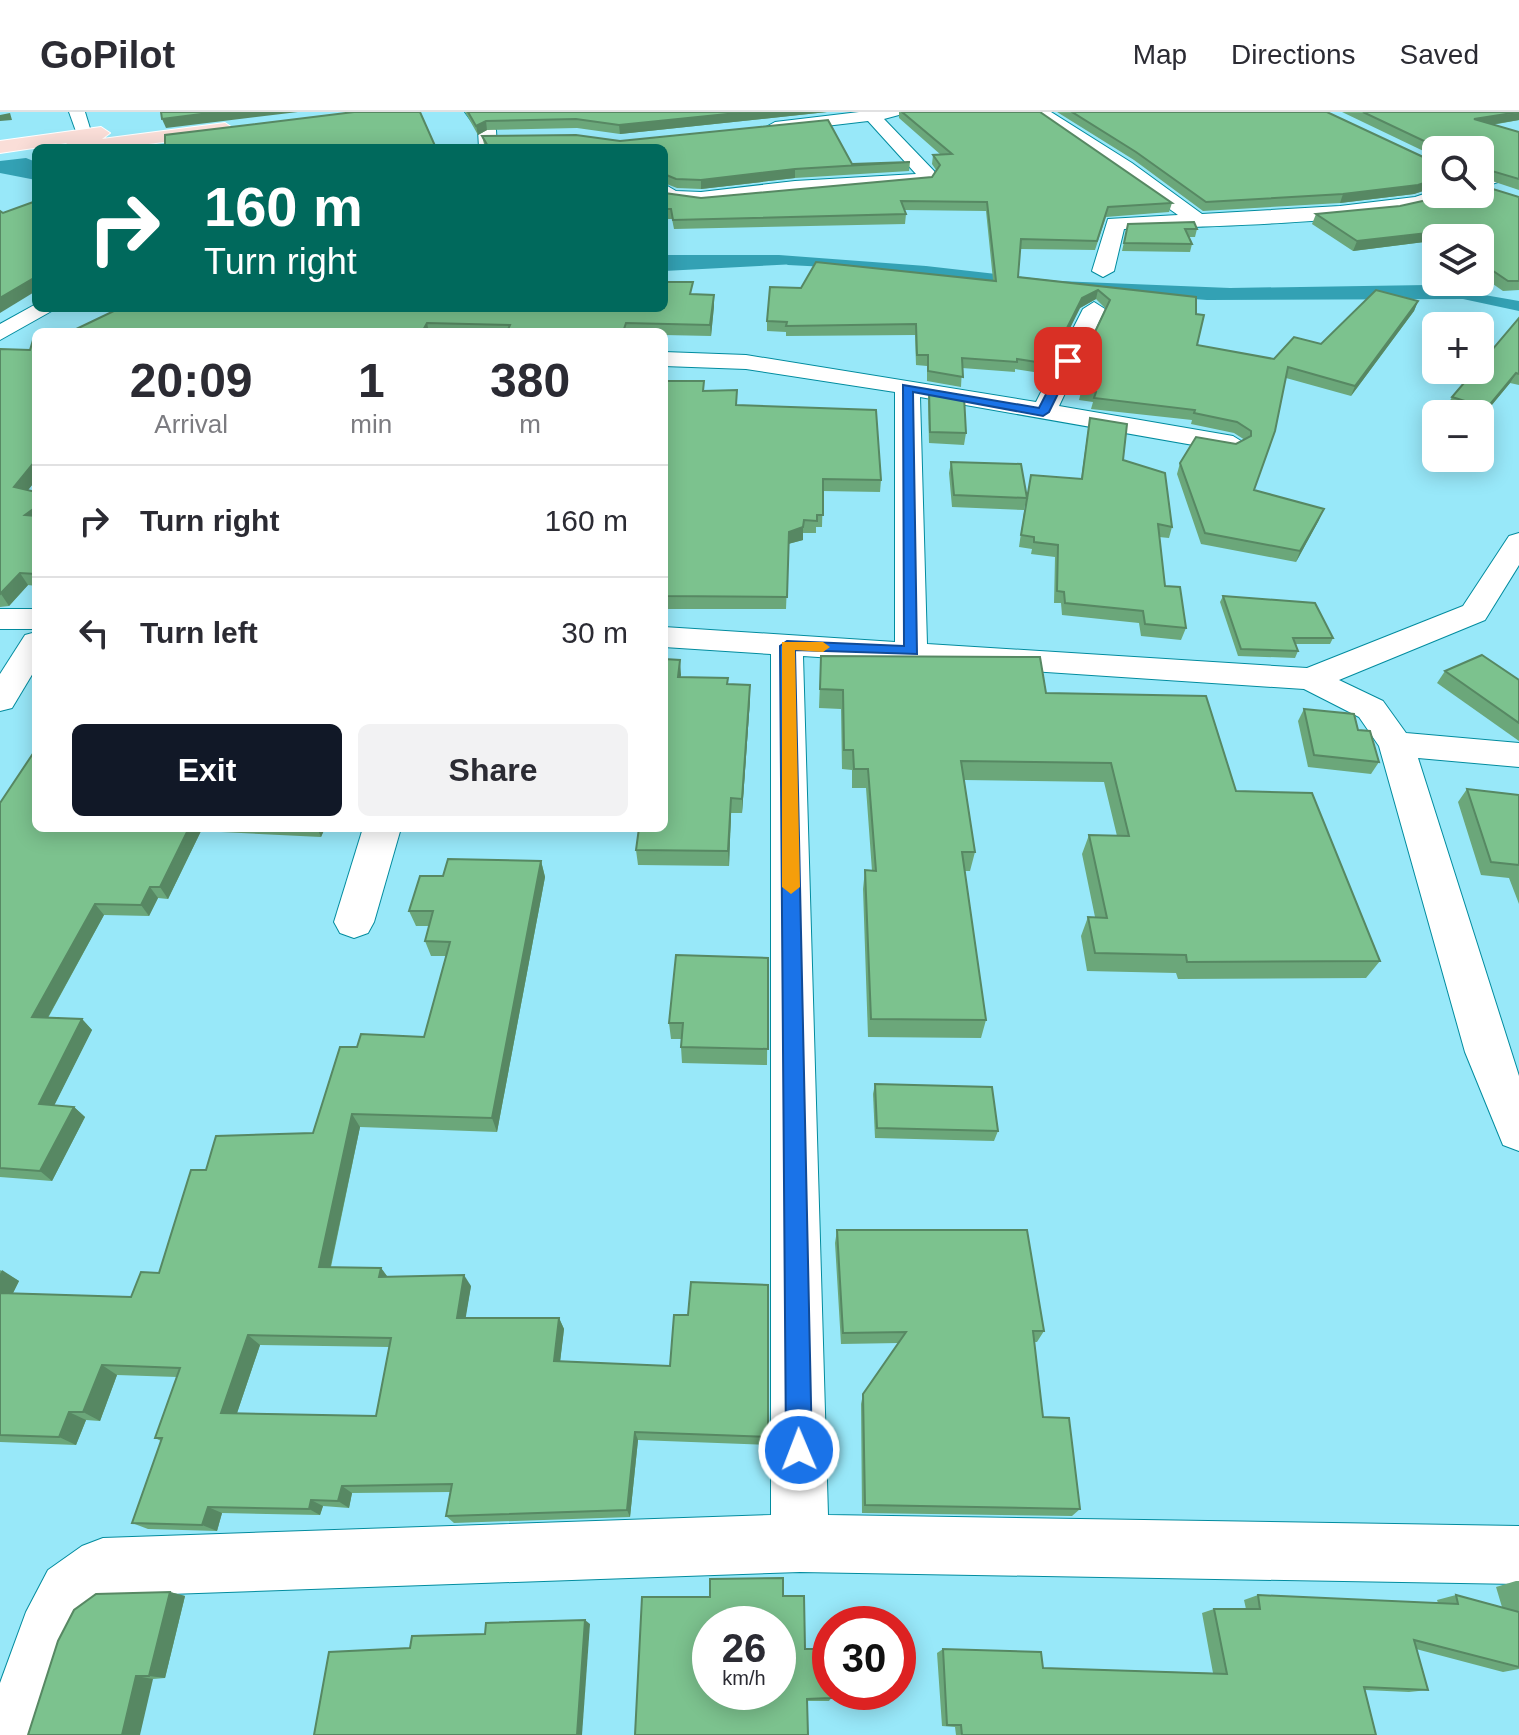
<!DOCTYPE html>
<html lang="en">
<head>
<meta charset="utf-8">
<style>
  :root { --surface:#fff; --page:#f2f2f3; --text:#2b2b33; --muted:#7c7c81; --line:#e1e1e2; --accent:#111827 }
  body { margin:0; font-family:Arial,sans-serif; background:var(--page); color:var(--text); height:100vh; display:flex; flex-direction:column; font-size:30px; white-space:nowrap }
  * { box-sizing:border-box; margin:0 }
  p { font-size:26px; color:var(--muted) }
  .icon { flex:none; width:44px; height:44px; fill:none; stroke:currentColor; stroke-width:2; stroke-linecap:round; stroke-linejoin:round }
  .map { position:relative; flex:1; overflow:hidden }
  .drawer { position:absolute; left:32px; top:216px; width:636px; height:504px; display:flex; flex-direction:column; background:var(--surface); border-radius:12px; box-shadow:0 4px 20px #0003 }
  .drawer>* { flex:none }
  .top-card { position:absolute; left:32px; top:32px; width:636px; height:168px; border-radius:12px; box-shadow:0 4px 20px #0003; background:#00695c; color:#fff; overflow:hidden }
  .controls { position:absolute; left:1422px; top:24px; display:grid; gap:16px }
  .controls a { display:grid; place-items:center; width:72px; height:72px; border-radius:12px; background:var(--surface); box-shadow:0 4px 20px #0003; font-size:40px }
  .speed { position:absolute; left:692px; top:1494px; display:flex; gap:16px; font-size:40px; font-weight:700; text-align:center }
  .speed>* { display:grid; place-content:center; width:104px; height:104px; border-radius:50%; background:var(--surface); box-shadow:0 4px 20px #0003; line-height:1 }
  .speed small { font-size:20px; font-weight:400 }
  .speed .limit { border:12px solid #d22; background:#fff; color:#111 }
  .pin { position:absolute; display:grid; place-items:center; width:68px; height:68px; color:#fff; margin:-34px; border-radius:16px; box-shadow:0 4px 12px #0006 }
  .me { position:absolute; width:88px; margin:-44px; rotate:359deg; stroke-linejoin:round; filter:drop-shadow(0 0 6px #0008) }
  .turn { display:flex; align-items:center; gap:28px; height:168px; padding:0 40px; font-size:36px }
  .turn .icon { width:104px; height:104px; stroke-width:2.5 }
  .turn b { display:block; font-size:56px; line-height:68px }
  .eta { display:flex; justify-content:space-evenly; align-items:center; height:136px; text-align:center }
  .eta b { font-size:48px; font-weight:700; line-height:56px }
  .action { display:flex; gap:16px; margin-top:auto; padding:16px 40px }
  .action a { flex:1; height:92px; border-radius:12px; background:var(--accent); color:#fff; font-size:32px; font-weight:700; line-height:92px; text-align:center }
  .action a+a { background:var(--page); color:var(--text) }
  ul { padding:0; list-style:none }
  li { display:flex; align-items:center; gap:24px; height:112px; padding:0 40px; border-top:2px solid var(--line) }
  li div { flex:1 }
  li b { display:block; font-size:30px }
  li em { font-style:normal }
  header { display:flex; align-items:center; gap:48px; box-sizing:border-box; height:112px; padding:0 40px; background:var(--surface); border-bottom:2px solid var(--line) }
  header strong { font-size:38px }
  nav { display:flex; gap:44px; margin-inline-start:auto; font-size:28px }
  .map>svg:first-child { display:block }
  .water { fill:#33a1b4 }
  .lines { fill:none; stroke-linecap:round; stroke-linejoin:round }
  .stream { fill:#33a1b4; fill-rule:evenodd }
  .minor-casing { stroke:#028c9f; stroke-width:2 }
  .major-casing { stroke:#fff; stroke-width:2 }
  .minor { fill:#fff; fill-rule:evenodd }
  .major { fill:#faded8; fill-rule:evenodd }
  .wall { fill:#6ba77a; fill-rule:evenodd }
  .shaded-wall { fill:#578863 }
  .building { fill:#7cc28e; stroke:#578863; stroke-width:2; fill-rule:evenodd }
  .route { fill:#1a73e8; stroke:#114b97; stroke-width:2 }
  .slow { fill:#f59e0b }
</style>
</head>
<body>
<header>
<strong>GoPilot</strong>
<nav><a>Map</a><a>Directions</a><a>Saved</a></nav>
</header>
<div class="map">
<svg width="1519" height="1623" viewBox="0 0 1519 1623">
  <rect width="100%" height="100%" fill="#98e8f9"/>
  <g class="water">
    <polygon points="26,46 36,50 36,68 0,61 0,49"/>
    <polygon points="664,143 779,143 926,154 1058,169 1230,176 1427,173 1519,189 1519,199 1463,187 1207,188 1007,173 816,151 664,159"/>
  </g>
  <g class="lines">
    <polygon class="stream" points="786,150 827,151 830,153 827,155 788,153 785,151"/>
    <g class="minor-casing">
      <g id="minor">
        <polygon points="69,0 85,0 96,36 82,36"/>
        <polygon points="465,0 482,0 496,18 497,36 479,36 478,18"/>
        <polygon points="859,0 910,0 884,7 934,59 936,63 931,71 701,92 664,88 664,72 676,79 701,80 795,69 916,62 868,9 775,20 766,15 775,10"/>
        <path d="M 1032,0 L 1051,0 L 1132,51 L 1202,102 L 1340,94 L 1415,85 L 1436,78 L 1436,82 L 1451,82 C 1425,112 1175,115 1124,117 L 1114,159 L 1103,165 L 1092,159 L 1108,107 L 1178,103 Z"/>
        <polygon points="1519,52 1519,63 1480,76 1480,64"/>
        <polygon points="1094,190 1105,197 1059,294 1233,324 1246,332 1233,340 920,285 927,532 1307,556 1463,494 1509,424 1519,421 1519,453 1485,508 1339,568 1383,589 1406,621 1519,631 1519,655 1418,646 1519,964 1519,1039 1503,1033 1465,940 1379,634 1359,605 1304,577 803,544 828,1403 1519,1414 1519,1472 800,1460 112,1484 90,1500 74,1531 46,1623 0,1623 0,1571 26,1500 48,1458 82,1434 103,1426 771,1403 771,542 664,535 664,515 895,530 895,280 746,257 664,254 664,240 746,243 1036,290 1083,197"/>
        <polygon points="36,192 36,196 57,196 0,228 0,212"/>
        <rect x="0" y="497" width="36" height="20"/>
        <polygon points="36,520 36,556 12,596 0,599 0,562 25,523"/>
        <polygon points="363,716 401,716 374,810 368,821 354,826 340,821 334,810"/>
      </g>
    </g>
    <g class="major-casing">
      <polygon id="major" points="225,11 234,17 232,21 118,36 62,36 67,31 0,41 0,29 101,15 110,21 102,27"/>
    </g>
    <use href="#minor" class="minor"/>
    <use href="#major" class="major"/>
  </g>
  <g class="wall">
    <polygon points="465,0 827,0 620,22 577,16 487,18 478,23"/>
    <polygon points="899,0 1040,0 1172,91 1169,100 1106,105 1095,138 1020,137 1018,165 1196,185 1197,233 1274,247 1321,232 1418,189 1414,199 1351,284 1286,266 1254,378 1319,408 1296,450 1201,432 1177,362 1180,351 1236,332 1245,328 1234,321 1191,312 1192,308 1091,297 1093,290 1079,288 1084,268 1075,267 1078,256 1106,197 1096,187 1080,196 1047,262 1015,257 1015,260 962,256 961,275 927,269 927,254 916,253 915,223 786,224 786,220 767,219 767,209 801,176 993,168 986,99 904,98 906,102 905,112 674,117 672,107 664,107 664,81 701,86 932,65 936,58 932,52 933,43 941,43 899,6"/>
    <polygon points="1057,0 1327,0 1436,51 1436,76 1435,75 1414,82 1340,91 1203,99 1134,48"/>
    <polygon points="1342,0 1519,0 1519,8 1492,13 1519,20 1519,78 1483,66 1483,74 1519,85 1519,178 1503,179 1480,163 1480,126 1436,126 1436,132 1432,129 1353,139 1312,112 1316,102 1400,94 1436,86 1480,82 1480,38 1436,38 1436,45"/>
    <polygon points="482,24 620,29 852,52 910,50 909,59 795,66 701,77 677,76 664,71 664,36 485,36"/>
    <polygon points="1128,112 1197,117 1195,125 1189,125 1192,132 1190,140 1122,139"/>
    <polygon points="693,182 714,183 714,194 711,224 664,223 664,220 70,220 116,198 108,196 664,196"/>
    <polygon points="1519,206 1519,273 1510,271 1481,306 1480,302 1467,302 1446,296 1452,285"/>
    <polygon points="36,229 36,368 28,378 36,380 36,474 28,473 9,494 0,495 0,237 30,238"/>
    <polygon points="664,269 704,279 737,293 881,368 880,380 823,379 822,415 816,415 816,421 803,421 803,428 788,432 786,497 664,497"/>
    <polygon points="929,278 966,321 964,333 929,331 928,289"/>
    <polygon points="1090,306 1123,348 1172,415 1169,426 1159,425 1165,474 1186,516 1181,528 1141,524 1139,511 1062,503 1061,491 1054,491 1055,445 1031,442 1032,437 1019,435 1025,393 1025,398 952,395 949,361 951,350 1027,385 1081,367 1088,318"/>
    <polygon points="1223,484 1333,526 1330,532 1296,532 1298,539 1295,546 1238,544 1220,490"/>
    <polygon points="821,544 1046,581 1236,679 1380,849 1366,866 1178,867 1176,861 1087,859 1081,824 1088,805 1095,805 1082,742 1089,723 1117,724 1104,670 964,668 975,740 970,759 964,759 986,908 981,926 868,925 863,777 865,758 872,759 866,676 852,676 852,658 842,657 841,597 819,596"/>
    <polygon points="1445,559 1519,568 1519,629 1437,571"/>
    <polygon points="681,565 728,566 728,572 750,588 742,701 731,701 729,754 638,753 636,738 664,716"/>
    <polygon points="1304,597 1358,618 1379,650 1371,662 1308,655 1298,609"/>
    <polygon points="1467,677 1519,683 1519,792 1509,766 1481,763 1458,690"/>
    <polygon points="0,691 36,716 325,716 321,725 201,719 168,787 158,786 149,804 104,803 48,906 82,907 92,918 54,993 74,995 85,1005 52,1069 0,1065"/>
    <path d="M 541,749 L 545,765 L 497,1020 L 360,1015 L 331,1155 L 381,1156 L 387,1164 L 471,1174 L 465,1206 L 559,1206 L 564,1217 L 560,1249 L 670,1254 L 688,1203 L 768,1173 L 768,1333 L 638,1328 L 630,1405 L 454,1411 L 446,1404 L 450,1380 L 352,1381 L 349,1396 L 323,1394 L 320,1403 L 222,1401 L 217,1419 L 148,1417 L 132,1411 L 161,1329 L 155,1326 L 177,1265 L 117,1263 L 100,1309 L 86,1308 L 76,1333 L 0,1330 L 0,1158 L 19,1169 L 13,1181 L 131,1185 L 159,1161 L 206,1058 L 313,1021 L 357,935 L 424,925 L 446,844 L 431,844 L 425,829 L 429,814 L 416,814 L 409,799 L 443,764 ZM 260,1233 L 389,1235 L 376,1304 L 237,1301 Z"/>
    <polygon points="768,846 767,953 682,951 681,935 681,927 671,927 669,911"/>
    <polygon points="875,972 998,1019 994,1029 875,1026 873,982"/>
    <polygon points="837,1118 1044,1219 1037,1230 1034,1230 1043,1305 1080,1397 1072,1404 862,1401 861,1292 863,1282 899,1231 841,1232 835,1131"/>
    <polygon points="1516,1469 1519,1469 1519,1557 1503,1560 1416,1537 1428,1578 1409,1580 1365,1578 1376,1623 956,1623 955,1615 942,1614 937,1541 943,1537 1043,1556 1213,1561 1202,1501 1214,1497 1246,1497 1244,1488 1258,1483 1438,1491 1437,1488 1456,1483 1502,1495 1496,1475"/>
    <polygon points="170,1480 185,1484 165,1566 153,1567 28,1623"/>
    <polygon points="783,1484 805,1537 831,1586 829,1589 807,1589"/>
  </g>
  <g class="shaded-wall">
    <polygon points="217,0 298,0 166,16 162,7"/>
    <polygon points="747,0 827,0 620,22 619,13"/>
    <polygon points="10,1 12,8 0,9 0,3"/>
    <polygon points="1519,1 1519,8 1471,16 1474,7"/>
    <polygon points="486,9 487,18 478,23 476,14"/>
    <polygon points="795,57 795,66 701,77 701,68"/>
    <polygon points="1436,67 1435,75 1414,82 1340,91 1343,82"/>
    <polygon points="1436,120 1432,129 1353,139 1357,129"/>
    <polygon points="34,166 36,169 36,179 0,201 0,186"/>
    <polygon points="1098,178 1096,187 1080,196 1047,262 1049,252 1082,186"/>
    <polygon points="714,183 714,194 711,224 710,213"/>
    <polygon points="1418,189 1414,199 1351,284 1355,274"/>
    <polygon points="427,211 429,220 422,220"/>
    <polygon points="1516,261 1510,271 1481,306 1487,296"/>
    <polygon points="36,348 36,368 21,387 14,375"/>
    <polygon points="36,395 36,412 25,403"/>
    <polygon points="1324,397 1319,408 1296,450 1300,439"/>
    <polygon points="803,415 803,428 788,432 786,497 789,420"/>
    <polygon points="20,461 28,473 9,494 1,482"/>
    <polygon points="680,548 681,563 679,580 678,565"/>
    <polygon points="750,573 750,588 742,701 742,687"/>
    <polygon points="731,686 731,701 729,754 728,739"/>
    <polygon points="189,716 199,716 201,719 168,787 160,775"/>
    <polygon points="317,716 325,716 321,725"/>
    <polygon points="541,749 545,765 497,1020 492,1006"/>
    <polygon points="150,775 158,786 149,804 141,793"/>
    <polygon points="95,792 104,803 42,916 32,905"/>
    <polygon points="82,907 92,918 50,1002 39,992"/>
    <polygon points="74,995 85,1005 52,1069 40,1059"/>
    <polygon points="352,1002 360,1015 328,1166 319,1155"/>
    <polygon points="381,1156 389,1167 379,1165"/>
    <polygon points="2,1158 19,1169 8,1191 0,1186 0,1162"/>
    <polygon points="464,1163 471,1174 464,1216 457,1206"/>
    <polygon points="559,1206 564,1217 559,1259 554,1249"/>
    <polygon points="248,1223 260,1233 234,1310 221,1301"/>
    <polygon points="102,1253 117,1263 100,1309 83,1300"/>
    <polygon points="69,1300 86,1308 76,1333 59,1325"/>
    <polygon points="635,1320 638,1328 630,1405 627,1398"/>
    <polygon points="342,1374 352,1381 349,1396 338,1389"/>
    <polygon points="311,1388 323,1394 320,1403 309,1397"/>
    <polygon points="208,1395 222,1401 217,1419 202,1413"/>
    <polygon points="170,1480 185,1484 165,1566 149,1564"/>
    <polygon points="585,1508 590,1512 582,1623 577,1623"/>
    <polygon points="136,1564 153,1567 140,1623 122,1623"/>
  </g>
  <g class="building">
    <polygon points="161,0 217,0 162,7"/>
    <polygon points="354,0 420,0 436,36 165,36 165,23"/>
    <polygon points="468,0 747,0 619,13 576,7 486,9 476,14"/>
    <polygon points="902,0 1040,0 1172,91 1108,95 1097,129 1021,127 1018,165 1196,185 1196,202 1204,203 1197,233 1274,247 1294,225 1321,232 1376,178 1418,189 1355,274 1288,255 1275,319 1254,378 1324,397 1300,439 1205,421 1180,351 1196,325 1236,332 1251,324 1251,319 1237,310 1194,301 1195,298 1094,286 1096,280 1081,277 1087,258 1078,256 1110,188 1098,178 1082,186 1049,252 1017,247 1017,250 962,246 963,265 928,259 928,243 917,243 916,212 786,214 787,210 767,209 770,175 801,176 816,150 996,169 987,90 901,89 906,102 673,108 671,97 664,97 664,81 701,86 932,65 940,53 933,43 952,42"/>
    <polygon points="1072,0 1327,0 1436,51 1436,67 1418,73 1343,82 1206,90 1136,40"/>
    <polygon points="1363,0 1519,0 1474,7 1519,20 1519,67 1482,56 1483,74 1519,85 1519,169 1508,169 1480,150 1480,126 1445,126 1436,120 1357,129 1316,102 1400,94 1436,86 1444,82 1480,82 1480,38 1443,38"/>
    <polygon points="828,8 852,52 910,50 795,57 701,68 676,67 664,62 664,36 489,36 482,24 576,23 620,29"/>
    <polygon points="36,89 36,166 34,166 0,186 0,99 3,101"/>
    <polygon points="1194,110 1197,117 1185,117 1192,132 1124,131 1128,112"/>
    <polygon points="664,170 693,170 690,182 714,183 710,213 626,211 623,220 507,220 510,213 427,211 422,220 70,220 120,196 664,196"/>
    <polygon points="1519,206 1519,262 1516,261 1487,296 1452,285 1475,258 1480,258 1480,252"/>
    <polygon points="33,228 36,229 36,348 14,375 36,380 36,395 25,403 36,404 36,462 20,461 0,482 0,237 30,238"/>
    <polygon points="664,269 704,269 703,279 737,278 736,293 876,298 881,368 823,367 823,403 817,403 817,409 804,408 803,415 789,420 787,485 664,484"/>
    <polygon points="929,278 964,284 966,321 930,320"/>
    <polygon points="1090,306 1127,312 1123,348 1165,361 1172,415 1158,412 1165,474 1180,475 1186,516 1145,512 1143,499 1065,491 1064,480 1057,479 1058,433 1034,430 1034,425 1021,423 1031,363 1082,367"/>
    <polygon points="951,350 1021,352 1027,386 954,383"/>
    <polygon points="1223,484 1315,491 1333,526 1293,526 1298,539 1241,537"/>
    <polygon points="1482,543 1519,568 1519,611 1445,559"/>
    <polygon points="821,544 1040,545 1046,581 1206,584 1236,679 1312,681 1380,849 1187,850 1186,843 1095,841 1088,805 1107,806 1089,723 1129,724 1111,651 961,649 975,740 962,740 986,908 871,907 865,758 876,759 868,657 854,657 853,638 844,638 843,578 820,577"/>
    <polygon points="664,547 680,548 678,565 728,566 727,572 750,573 742,687 731,686 728,739 636,738 639,716 664,716"/>
    <polygon points="1304,597 1354,602 1358,618 1370,619 1379,650 1314,643"/>
    <polygon points="36,637 36,716 189,716 160,775 150,775 141,793 95,792 32,905 82,907 39,992 74,995 40,1059 0,1056 0,691"/>
    <polygon points="1467,677 1519,683 1519,753 1491,750"/>
    <path d="M 448,747 L 541,749 L 492,1006 L 352,1002 L 319,1155 L 381,1156 L 379,1165 L 464,1163 L 457,1206 L 559,1206 L 554,1249 L 670,1254 L 674,1203 L 688,1203 L 691,1170 L 768,1173 L 768,1325 L 635,1320 L 627,1398 L 446,1404 L 452,1372 L 342,1374 L 338,1389 L 311,1388 L 309,1397 L 208,1395 L 202,1413 L 132,1411 L 162,1326 L 155,1326 L 180,1256 L 102,1253 L 83,1300 L 69,1300 L 59,1325 L 0,1323 L 0,1181 L 131,1185 L 141,1160 L 159,1161 L 191,1058 L 206,1058 L 216,1024 L 313,1021 L 340,935 L 357,935 L 361,922 L 424,925 L 450,830 L 425,829 L 433,799 L 409,799 L 420,764 L 443,764 ZM 248,1223 L 391,1226 L 376,1304 L 221,1301 Z"/>
    <polygon points="676,843 768,846 768,937 681,935 683,911 669,911"/>
    <polygon points="875,972 992,975 998,1019 877,1016"/>
    <polygon points="837,1118 1027,1118 1044,1219 1033,1219 1043,1305 1069,1306 1080,1397 865,1393 863,1282 906,1220 843,1221"/>
    <path d="M 783,1466 L 783,1484 L 804,1484 L 805,1537 L 830,1537 L 830,1580 L 831,1580 L 831,1586 L 807,1587 L 808,1623 L 635,1623 L 642,1485 L 710,1485 L 710,1467 ZM 710,1512 L 778,1512 L 778,1580 L 710,1580 Z"/>
    <polygon points="170,1480 149,1564 136,1564 122,1623 28,1623 58,1529 74,1498 96,1482"/>
    <polygon points="1258,1483 1458,1492 1456,1483 1519,1500 1519,1555 1414,1528 1428,1578 1364,1575 1376,1623 962,1623 961,1613 947,1613 943,1537 1041,1540 1043,1556 1227,1562 1214,1497 1260,1497"/>
    <polygon points="585,1508 577,1623 314,1623 329,1540 410,1536 412,1524 485,1522 486,1511"/>
  </g>
  <polygon class="route" points="1068,245 1074,249 1049,300 1043,304 913,280 917,542 795,538 812,1338 808,1347 799,1351 790,1347 786,1338 780,534 787,529 904,534 903,273 1039,296 1063,249"/>
  <polygon class="slow" points="782,530 823,530 830,535 823,540 795,538 800,775 791,782 782,775"/>
</svg>
<div class="controls">
<a><svg class="icon" aria-label="search" viewBox="0 0 24 24"><circle cx="10" cy="10" r="6"/><path d="M15 15l6 6"/></svg></a>
<a><svg class="icon" aria-label="layers" viewBox="0 0 24 24"><path d="M12 4l9 5-9 5-9-5zM3 14l9 5 9-5"/></svg></a>
<a>+</a>
<a>−</a>
</div>
<div class="speed"><div>26<small>km/h</small></div><div class="limit">30</div></div>
<div class="pin" style="left:1068px;top:249px;background:#d93025"><svg class="icon" aria-label="arrive" viewBox="0 0 24 24"><path d="M6 21V4h12l-3 4 3 4H6"/></svg></div>
<svg class="me" style="left:799px;top:1338px" viewBox="-20 -20 40 40"><circle r="17" fill="#1a73e8" stroke="#fff" stroke-width="3"/><path d="M0-11L8 9 0 5-8 9z" fill="#fff"/></svg>
<div class="top-card">
<div class="turn"><svg class="icon" aria-label="right" viewBox="0 0 24 24"><path d="M7 20v-9h11M14 6l5 5-5 5"/></svg><div><b>160 m</b>Turn right</div></div>
</div>
<section class="drawer">
<div class="eta">
<div><b>20:09</b><p>Arrival</p></div>
<div><b>1</b><p>min</p></div>
<div><b>380</b><p>m</p></div>
</div>
<ul>
<li><svg class="icon" aria-label="right" viewBox="0 0 24 24"><path d="M7 20v-9h11M14 6l5 5-5 5"/></svg><div><b>Turn right</b></div><em>160 m</em></li>
<li><svg class="icon" aria-label="left" viewBox="0 0 24 24"><path d="M17 20v-9H6M10 6l-5 5 5 5"/></svg><div><b>Turn left</b></div><em>30 m</em></li>
</ul>
<div class="action"><a>Exit</a><a>Share</a></div>
</section>
</div>
</body>
</html>
